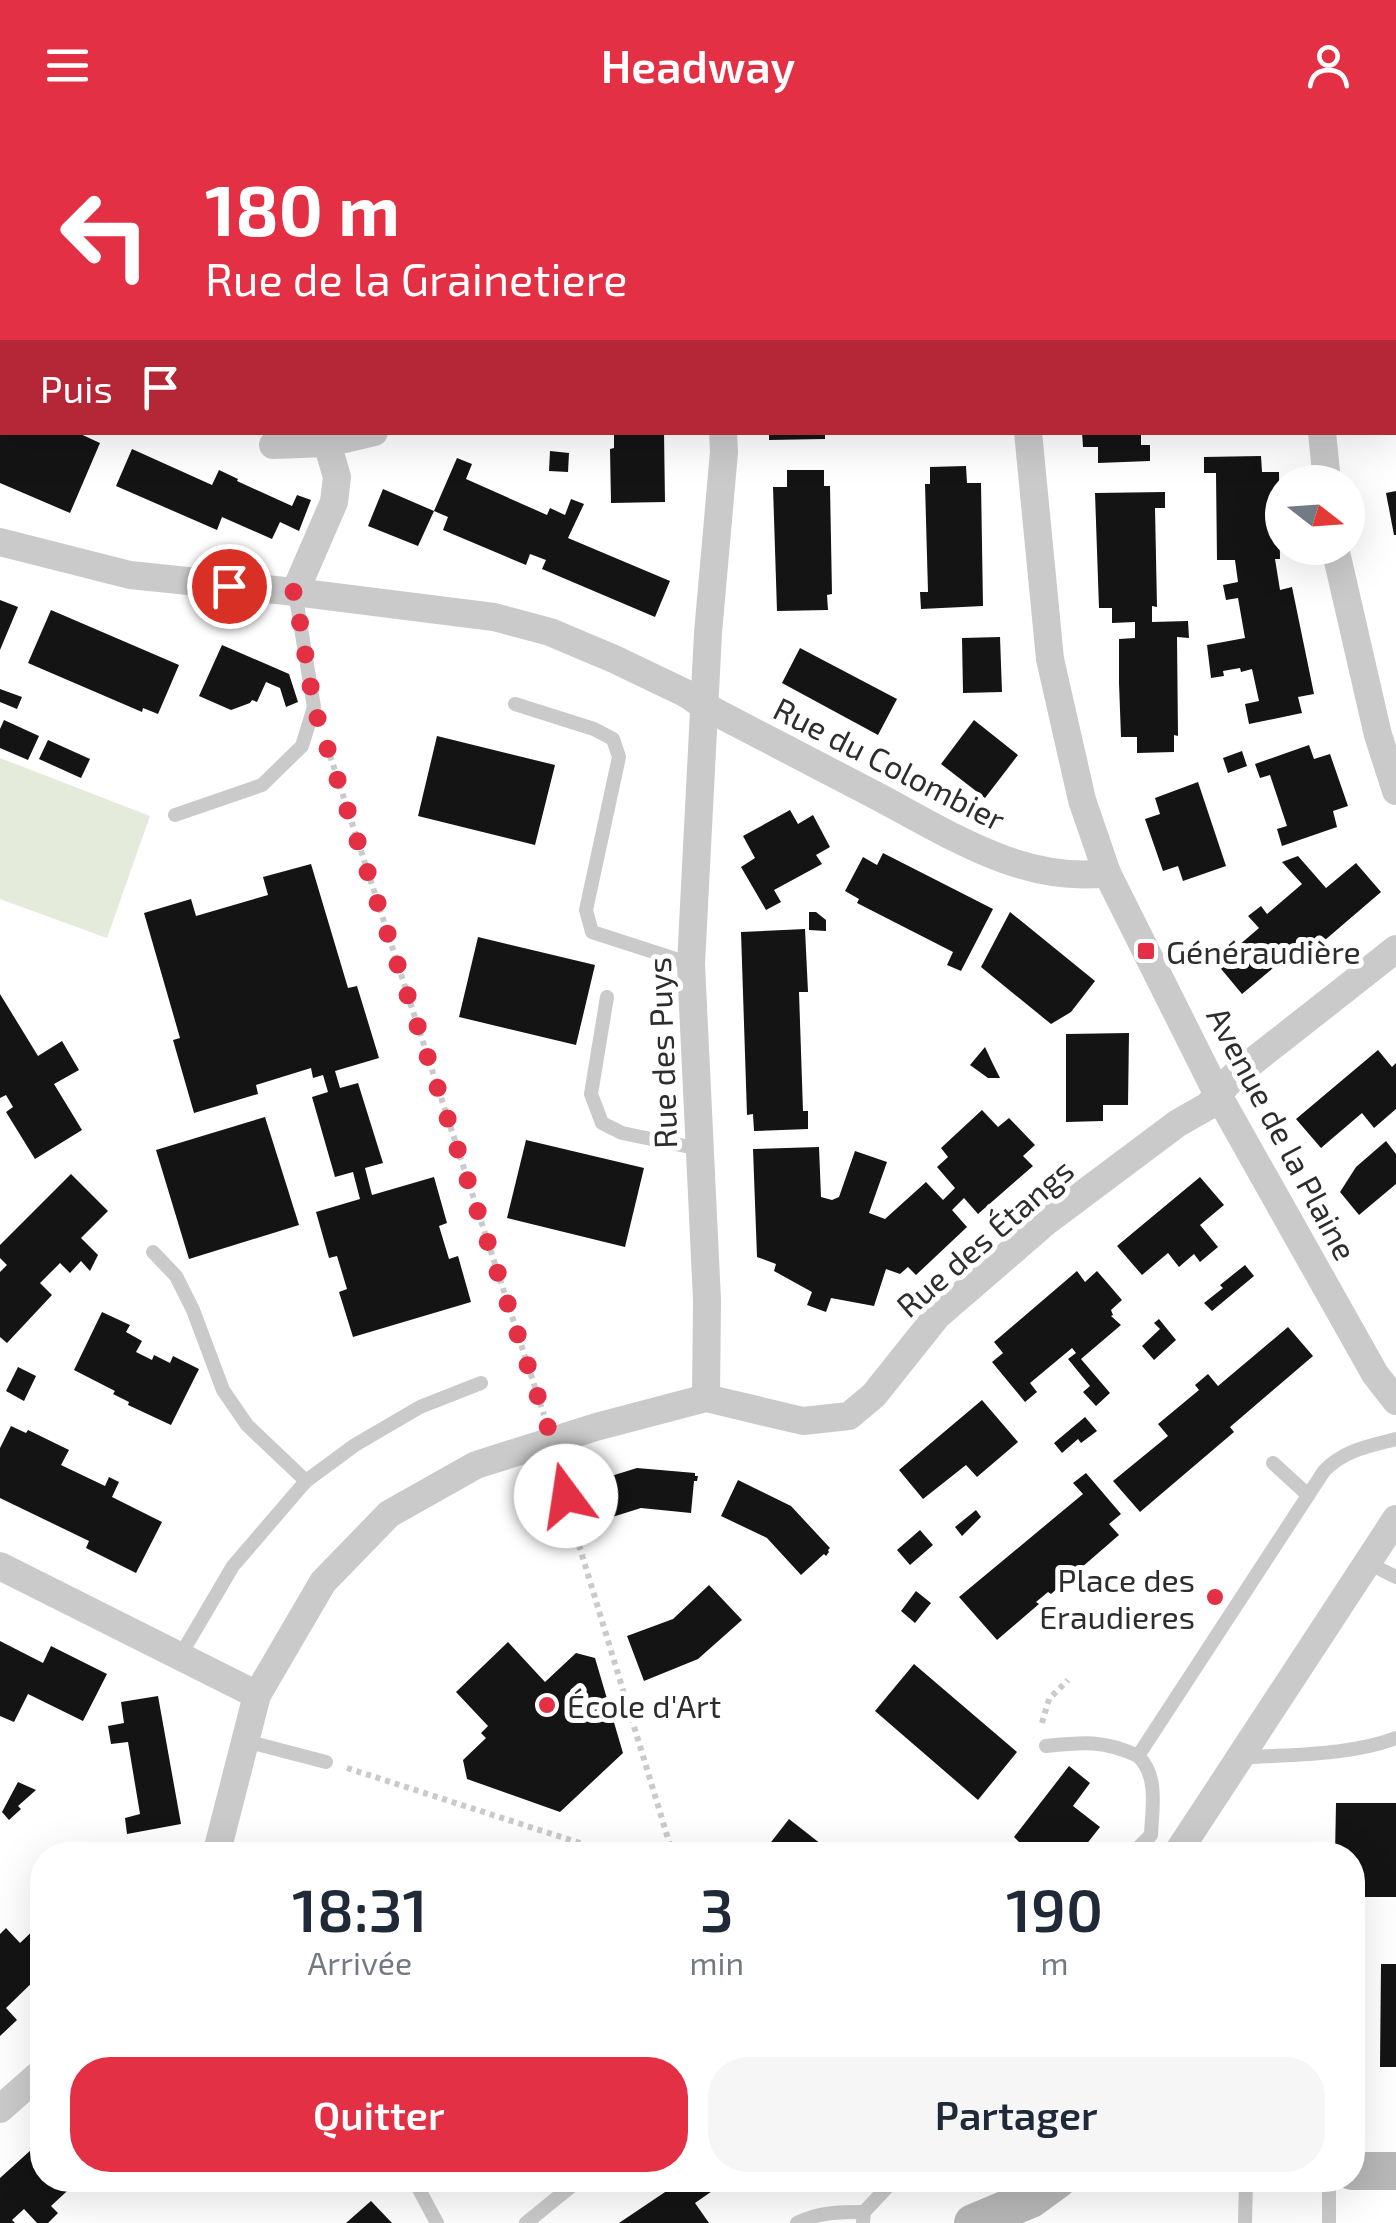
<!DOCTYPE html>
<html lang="fr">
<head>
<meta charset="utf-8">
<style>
  :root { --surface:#fff; --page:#f6f6f7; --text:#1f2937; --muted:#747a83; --accent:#e33045 }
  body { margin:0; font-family:"Exo 2",sans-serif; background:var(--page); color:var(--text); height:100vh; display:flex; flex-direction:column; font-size:38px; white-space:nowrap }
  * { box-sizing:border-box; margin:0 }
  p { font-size:32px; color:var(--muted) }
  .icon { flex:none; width:55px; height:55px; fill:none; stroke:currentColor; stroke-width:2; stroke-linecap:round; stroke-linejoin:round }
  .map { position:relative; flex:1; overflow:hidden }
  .panel { position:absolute; left:30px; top:1712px; width:1335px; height:350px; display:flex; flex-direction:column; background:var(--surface); border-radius:40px; box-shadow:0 10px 40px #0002 }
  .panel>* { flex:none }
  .top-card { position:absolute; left:0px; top:0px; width:1398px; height:305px; box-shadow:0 10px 40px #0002; background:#e33045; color:#fff; overflow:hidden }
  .needle { width:65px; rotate:107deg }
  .buttons { position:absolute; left:1265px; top:335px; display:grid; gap:20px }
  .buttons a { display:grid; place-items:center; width:100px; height:100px; border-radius:50%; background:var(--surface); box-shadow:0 10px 40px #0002; font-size:50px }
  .pin { position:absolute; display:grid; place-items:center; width:85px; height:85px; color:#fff; margin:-42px; border:5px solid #fff; border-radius:50%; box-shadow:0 2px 10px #0007 }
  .me { position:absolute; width:110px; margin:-55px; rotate:346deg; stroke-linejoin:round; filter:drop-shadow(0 0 8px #0008) }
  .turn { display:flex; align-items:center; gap:35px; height:210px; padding:0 40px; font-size:45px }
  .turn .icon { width:130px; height:130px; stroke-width:2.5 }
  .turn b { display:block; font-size:70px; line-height:85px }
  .then { display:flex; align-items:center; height:95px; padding:0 40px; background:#0003; gap:20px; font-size:38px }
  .eta { display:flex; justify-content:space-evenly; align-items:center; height:170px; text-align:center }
  .eta b { font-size:60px; font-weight:600; line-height:70px }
  .primary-button { display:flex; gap:20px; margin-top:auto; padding:20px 40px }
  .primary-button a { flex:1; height:115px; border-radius:40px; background:var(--accent); color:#fff; font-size:40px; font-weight:600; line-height:115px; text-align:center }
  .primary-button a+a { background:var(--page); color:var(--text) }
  header { display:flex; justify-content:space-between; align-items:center; height:130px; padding:0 40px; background:var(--accent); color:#fff; font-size:45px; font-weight:600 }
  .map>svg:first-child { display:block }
  .green { fill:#e4ebdb }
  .building { fill:#141414 }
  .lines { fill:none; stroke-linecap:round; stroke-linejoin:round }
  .path { stroke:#cacaca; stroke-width:6; stroke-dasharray:5 5; stroke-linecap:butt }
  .lane { stroke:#cacaca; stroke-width:14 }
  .street { stroke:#cacaca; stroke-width:28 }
  .secondary { stroke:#b7b7b7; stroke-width:38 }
  .route { stroke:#e33045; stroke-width:18; stroke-dasharray:0 32.4 }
  .poi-dot { fill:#e33045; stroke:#fff; stroke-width:4 }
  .labels { text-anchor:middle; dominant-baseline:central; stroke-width:10; stroke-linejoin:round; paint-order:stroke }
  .street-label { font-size:32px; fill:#2d2d2d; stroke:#fff }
  .poi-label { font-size:32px; fill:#2d2d2d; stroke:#fff; text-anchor:start }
</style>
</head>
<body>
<header><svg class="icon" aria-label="menu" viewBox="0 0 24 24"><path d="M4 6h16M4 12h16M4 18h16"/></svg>Headway<svg class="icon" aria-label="person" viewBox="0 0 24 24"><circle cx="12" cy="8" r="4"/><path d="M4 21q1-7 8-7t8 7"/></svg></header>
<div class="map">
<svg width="1396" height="2093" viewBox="0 0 1396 2093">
  <rect width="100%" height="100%" fill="#fff"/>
  <polygon class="green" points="0,628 150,686 107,808 0,769"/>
  <g class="building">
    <polygon points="0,302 76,302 100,313 70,383 0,353"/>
    <polygon points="614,302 664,302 665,372 611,373 610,319 614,318"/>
    <polygon points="769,302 825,302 825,309 769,310"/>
    <polygon points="1082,302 1141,302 1141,315 1150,315 1150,331 1098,333 1098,317 1083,317"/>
    <polygon points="132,319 212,355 219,340 238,349 237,351 292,376 297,365 311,370 299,401 280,392 272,409 222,387 217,400 116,356"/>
    <polygon points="550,321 569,323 568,342 549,341"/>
    <polygon points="1261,326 1262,342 1279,342 1280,429 1275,429 1280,460 1292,457 1314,564 1298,567 1302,583 1249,594 1245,574 1259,571 1252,539 1241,542 1240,538 1223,541 1224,546 1211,548 1207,515 1245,508 1238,468 1226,470 1223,455 1238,452 1235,430 1217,430 1216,343 1204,343 1204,327"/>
    <polygon points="457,328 472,334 466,349 547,385 550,378 565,385 571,369 584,374 568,408 670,451 655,487 542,439 546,430 530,424 526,435 443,400 448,387 434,381"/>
    <polygon points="966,336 967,353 981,353 983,476 921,479 920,462 928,462 925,354 930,354 930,337"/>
    <polygon points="787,340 824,340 824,356 830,356 832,464 827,465 828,480 777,481 773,357 787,357"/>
    <polygon points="383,359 434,381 418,416 368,396"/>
    <polygon points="1396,361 1396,405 1394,405 1386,363"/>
    <polygon points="1165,362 1165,378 1155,378 1157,477 1152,476 1152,492 1188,491 1189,508 1177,507 1178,606 1174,605 1174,622 1137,623 1137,607 1121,607 1119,553 1119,509 1135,508 1135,492 1112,493 1112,478 1099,478 1095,363"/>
    <polygon points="0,470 18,477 0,520"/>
    <polygon points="51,480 179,535 158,584 143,578 142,582 28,533"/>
    <polygon points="1000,507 1002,562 963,563 962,508"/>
    <polygon points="222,515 289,544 298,572 286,577 280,558 266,552 257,572 252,570 250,573 231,580 199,566"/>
    <polygon points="800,518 897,569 878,605 782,553"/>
    <polygon points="0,559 22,567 17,579 0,572"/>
    <polygon points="4,590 39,606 28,630 0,618 0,599"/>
    <polygon points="974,590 1018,625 985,668 941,634"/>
    <polygon points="437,606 555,635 535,715 418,686"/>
    <polygon points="48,610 90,629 81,648 39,629"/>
    <polygon points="1309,615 1314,629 1330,624 1348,676 1333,681 1337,697 1282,716 1277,699 1287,696 1270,645 1260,648 1255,634"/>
    <polygon points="1242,621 1247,636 1228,643 1223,628"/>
    <polygon points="1198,652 1226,736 1183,751 1178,736 1163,741 1145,689 1160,684 1155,668"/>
    <polygon points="790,680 798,694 813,685 830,717 816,725 822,734 774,760 781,772 766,780 741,737 755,728 743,706"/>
    <polygon points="883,723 993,779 961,841 947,835 953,822 857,773 859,769 845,761 863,727 877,735"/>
    <polygon points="1298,726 1326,758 1356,733 1381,762 1304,828 1294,816 1283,826 1285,828 1242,864 1217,834 1259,798 1248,786 1261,776 1267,784 1302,754 1282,732"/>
    <polygon points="311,734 348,858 357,856 379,928 335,941 340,958 358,953 383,1033 365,1038 372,1065 434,1047 447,1093 439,1096 449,1129 458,1126 471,1172 353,1207 339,1162 347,1159 337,1126 329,1128 316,1082 360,1069 353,1042 335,1047 312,967 328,962 323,945 313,948 311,938 256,955 258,964 194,983 173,910 180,908 144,783 191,769 196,786 268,765 263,747"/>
    <polygon points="809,782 816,782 826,790 826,801 809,800"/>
    <polygon points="1010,782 1095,851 1071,882 1051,894 981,837"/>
    <polygon points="805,799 808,862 799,862 803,981 808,981 808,999 754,1001 753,984 747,985 741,802"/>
    <polygon points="478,807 595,835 576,915 459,887"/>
    <polygon points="0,864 38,926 62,911 79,940 54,954 82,1000 35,1029 6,982 13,977 6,965 0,968"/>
    <polygon points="1129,903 1128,975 1103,975 1103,991 1066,992 1066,904"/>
    <polygon points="985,917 992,932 1000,948 988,948 970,935"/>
    <polygon points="1378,920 1392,937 1396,933 1396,979 1374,998 1362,983 1321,1018 1296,989"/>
    <polygon points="982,980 998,997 1009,988 1035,1015 1023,1026 1033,1036 978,1084 964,1068 952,1080 967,1097 916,1145 908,1137 900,1144 886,1139 874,1176 831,1168 826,1182 807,1175 812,1162 774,1141 776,1134 757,1127 753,1019 819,1017 821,1067 832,1070 839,1067 855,1021 887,1032 869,1083 885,1089 926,1052 943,1070 955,1058 937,1037 948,1027 941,1018"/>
    <polygon points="265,987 299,1095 189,1129 156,1020"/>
    <polygon points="526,1010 644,1038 625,1117 507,1088"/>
    <polygon points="1386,1011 1396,1024 1396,1054 1359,1085 1340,1062 1356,1037"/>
    <polygon points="71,1044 108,1081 81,1108 98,1125 90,1141 81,1131 70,1143 60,1133 40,1153 52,1165 7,1213 0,1207 0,1142 7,1135 0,1128 0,1115"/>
    <polygon points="1200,1047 1224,1075 1200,1095 1218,1117 1200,1132 1194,1124 1179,1137 1168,1123 1142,1145 1117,1116"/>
    <polygon points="1245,1135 1254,1146 1212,1181 1204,1173 1223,1158 1220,1155"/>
    <polygon points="1077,1141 1085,1152 1097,1141 1122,1170 1111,1180 1113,1185 1111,1186 1121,1195 1081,1229 1110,1263 1096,1276 1083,1262 1090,1256 1068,1229 1076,1223 1072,1218 1030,1253 1037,1262 1025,1272 992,1232 1003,1223 994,1212"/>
    <polygon points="102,1182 130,1195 126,1202 142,1211 136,1222 152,1230 154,1225 170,1233 173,1226 199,1239 171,1295 128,1275 129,1272 113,1264 115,1261 74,1240"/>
    <polygon points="1159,1189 1176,1210 1154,1230 1142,1216 1160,1199 1154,1193"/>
    <polygon points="1288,1197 1313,1226 1230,1297 1234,1302 1140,1382 1113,1351 1168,1306 1158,1294 1199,1260 1195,1255 1208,1244 1218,1256"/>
    <polygon points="18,1237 36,1246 24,1271 6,1261"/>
    <polygon points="982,1270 1018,1312 977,1347 966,1335 923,1369 899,1340"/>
    <polygon points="1085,1287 1097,1301 1081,1313 1078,1309 1062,1323 1054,1313"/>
    <polygon points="11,1296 26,1303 28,1300 69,1320 61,1335 105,1356 109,1347 119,1352 112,1367 162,1392 136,1443 86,1418 89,1411 0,1368 0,1318"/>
    <polygon points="637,1338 695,1343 695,1346 698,1346 697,1351 694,1351 691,1383 641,1378 593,1393 582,1355"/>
    <polygon points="1086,1343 1121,1384 1109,1394 1119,1405 1051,1464 1048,1462 1036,1472 1039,1474 997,1510 959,1467 1083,1364 1073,1353"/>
    <polygon points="738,1350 791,1376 830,1418 828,1420 829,1422 826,1426 824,1424 801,1445 767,1408 721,1386"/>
    <polygon points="976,1380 981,1387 962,1406 955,1397"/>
    <polygon points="920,1400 933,1415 910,1435 897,1420"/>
    <polygon points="709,1455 742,1490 698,1529 644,1551 627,1506 673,1489"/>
    <polygon points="916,1461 931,1473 915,1493 901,1481"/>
    <polygon points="0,1511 43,1533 51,1516 107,1544 83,1591 28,1564 14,1592 0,1586"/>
    <polygon points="508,1512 545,1552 576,1523 595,1528 623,1623 560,1682 467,1649 463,1630 486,1608 481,1603 488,1596 456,1562"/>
    <polygon points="914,1534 1017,1622 978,1670 875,1581"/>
    <polygon points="158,1566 181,1694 127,1704 125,1688 140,1684 128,1612 111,1614 108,1596 124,1593 121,1572"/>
    <polygon points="1069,1636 1090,1653 1073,1676 1100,1697 1078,1725 1010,1725 1020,1713 1014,1707"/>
    <polygon points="18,1652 36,1660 18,1676 21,1679 9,1690 2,1682"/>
    <polygon points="1336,1673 1396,1673 1396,1767 1352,1767 1352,1725 1335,1725"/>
    <polygon points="789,1689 835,1725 761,1725"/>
    <polygon points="42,1792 42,1843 6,1878 17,1890 0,1906 0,1804 6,1798 20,1813"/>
    <polygon points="1381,1834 1396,1834 1396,1937 1380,1937"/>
    <polygon points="42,2010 42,2050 79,2050 51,2076 58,2083 48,2093 37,2093 24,2079 12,2090 15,2093 0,2093 0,2048"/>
    <polygon points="679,2050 728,2050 695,2073 709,2093 619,2093 680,2052"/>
    <polygon points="371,2071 392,2093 346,2093"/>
  </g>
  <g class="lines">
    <g class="path">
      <polyline points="327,616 544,1285"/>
      <polyline points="579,1415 673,1725"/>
      <polyline points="1042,1593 1049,1569 1068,1550"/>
      <polyline points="347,1638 617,1725"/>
    </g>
    <g class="lane">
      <polyline points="515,574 594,599 613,609 619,627 586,780 592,802 691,834"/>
      <polyline points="175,685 262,655 302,616 314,577 295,462"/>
      <polyline points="607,867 591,964 602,993 622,1003 700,1019"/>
      <polyline points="153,1122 176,1146 193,1180 223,1260 247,1295 306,1351"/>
      <polyline points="552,1311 573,1394"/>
      <polyline points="1273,1333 1308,1365"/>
      <polyline points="1366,1432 1396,1447"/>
      <polyline points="180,1526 233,1436 306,1351 355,1315 420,1277 481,1253"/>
      <polyline points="245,1611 326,1632"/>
      <path d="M 1046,1616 C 1083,1612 1104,1610 1138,1626 L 1324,1341 C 1344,1320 1369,1316 1396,1309"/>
      <path d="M 1240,1628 C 1291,1624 1348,1626 1396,1608"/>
      <path d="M 1131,1725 L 1151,1705 C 1152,1678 1159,1646 1138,1626"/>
      <polyline points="414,2050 437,2093"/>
      <polyline points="1329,2050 1329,2093"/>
      <polyline points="526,2093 579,2050"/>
      <path d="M 797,2093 C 818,2082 841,2082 864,2082"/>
      <polyline points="863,2093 864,2082 894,2050"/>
      <polyline points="1245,2093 1246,2050"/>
    </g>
    <g class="street">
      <polyline points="696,0 697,2"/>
      <polyline points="318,2 328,0"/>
      <polyline points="1041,2 1041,0"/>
      <polyline points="1328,2 1329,0"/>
      <polyline points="0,100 2,99"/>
      <polyline points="1395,291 1396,291"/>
      <polyline points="1028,302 1050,529 1082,670 1107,743 1218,965 1375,1244 1396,1271"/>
      <polyline points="1322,302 1327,352"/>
      <polyline points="273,315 327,313 374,302"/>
      <path d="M 0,412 L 130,445 L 295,462 L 494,487 L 550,502 L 614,529 L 685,563 L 704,576 C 760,605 817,635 873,664 C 946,702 1021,754 1107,743"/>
      <polyline points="1335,418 1378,605 1396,661"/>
      <polyline points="295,462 334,372 337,347 327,313"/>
      <polyline points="706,1268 707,1170 691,834 708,503 724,322 723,302"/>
      <polyline points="0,1436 257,1565"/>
      <polyline points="216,1725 257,1565 323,1452 389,1384 476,1335 596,1297 706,1268 803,1291 849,1286 874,1265 937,1186 1047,1091 1178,993 1208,976 1233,947 1396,819"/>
      <polyline points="1176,1725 1396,1389"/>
      <polyline points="0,1979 42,1942"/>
    </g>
    <g class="secondary">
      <polyline points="1352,2041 1396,2041"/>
      <polyline points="973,2093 1031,2069 1057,2050"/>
    </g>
  </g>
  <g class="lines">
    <polyline class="route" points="229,456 295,462 314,577 552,1310 566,1366"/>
  </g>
  <g class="poi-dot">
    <rect x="1136" y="811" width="20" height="20" rx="5"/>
    <circle cx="1215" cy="1467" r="10"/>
    <circle cx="547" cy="1575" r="10"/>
  </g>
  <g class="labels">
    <g class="street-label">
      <text transform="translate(890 633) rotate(27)">Rue du Colombier</text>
      <text transform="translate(661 923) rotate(-92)">Rue des Puys</text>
      <text transform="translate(1283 1003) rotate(62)">Avenue de la Plaine</text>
      <text transform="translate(984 1107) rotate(-41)">Rue des Étangs</text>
    </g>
    <g class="poi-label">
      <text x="1166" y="821">Généraudière</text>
      <text x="1195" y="1449" text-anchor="end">Place des<tspan x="1195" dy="37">Eraudieres</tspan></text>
      <text x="567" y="1575">École d'Art</text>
    </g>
  </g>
</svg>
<div class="buttons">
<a><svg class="needle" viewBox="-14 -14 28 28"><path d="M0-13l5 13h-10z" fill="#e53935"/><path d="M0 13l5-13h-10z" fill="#747a83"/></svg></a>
</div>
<div class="pin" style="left:229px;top:456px;background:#d93025"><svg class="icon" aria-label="arrive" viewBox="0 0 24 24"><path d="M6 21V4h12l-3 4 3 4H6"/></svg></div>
<svg class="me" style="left:566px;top:1366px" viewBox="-20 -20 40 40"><circle r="19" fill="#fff"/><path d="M0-13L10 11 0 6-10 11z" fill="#e33045"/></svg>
<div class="top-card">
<div class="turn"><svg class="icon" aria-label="left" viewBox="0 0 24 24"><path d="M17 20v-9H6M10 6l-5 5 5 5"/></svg><div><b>180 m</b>Rue de la Grainetiere</div></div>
<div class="then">Puis<svg class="icon" aria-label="arrive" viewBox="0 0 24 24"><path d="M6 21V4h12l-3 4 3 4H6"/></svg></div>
</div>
<section class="panel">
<div class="eta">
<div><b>18:31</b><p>Arrivée</p></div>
<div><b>3</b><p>min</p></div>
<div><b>190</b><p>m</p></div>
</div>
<div class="primary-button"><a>Quitter</a><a>Partager</a></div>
</section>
</div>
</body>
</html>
